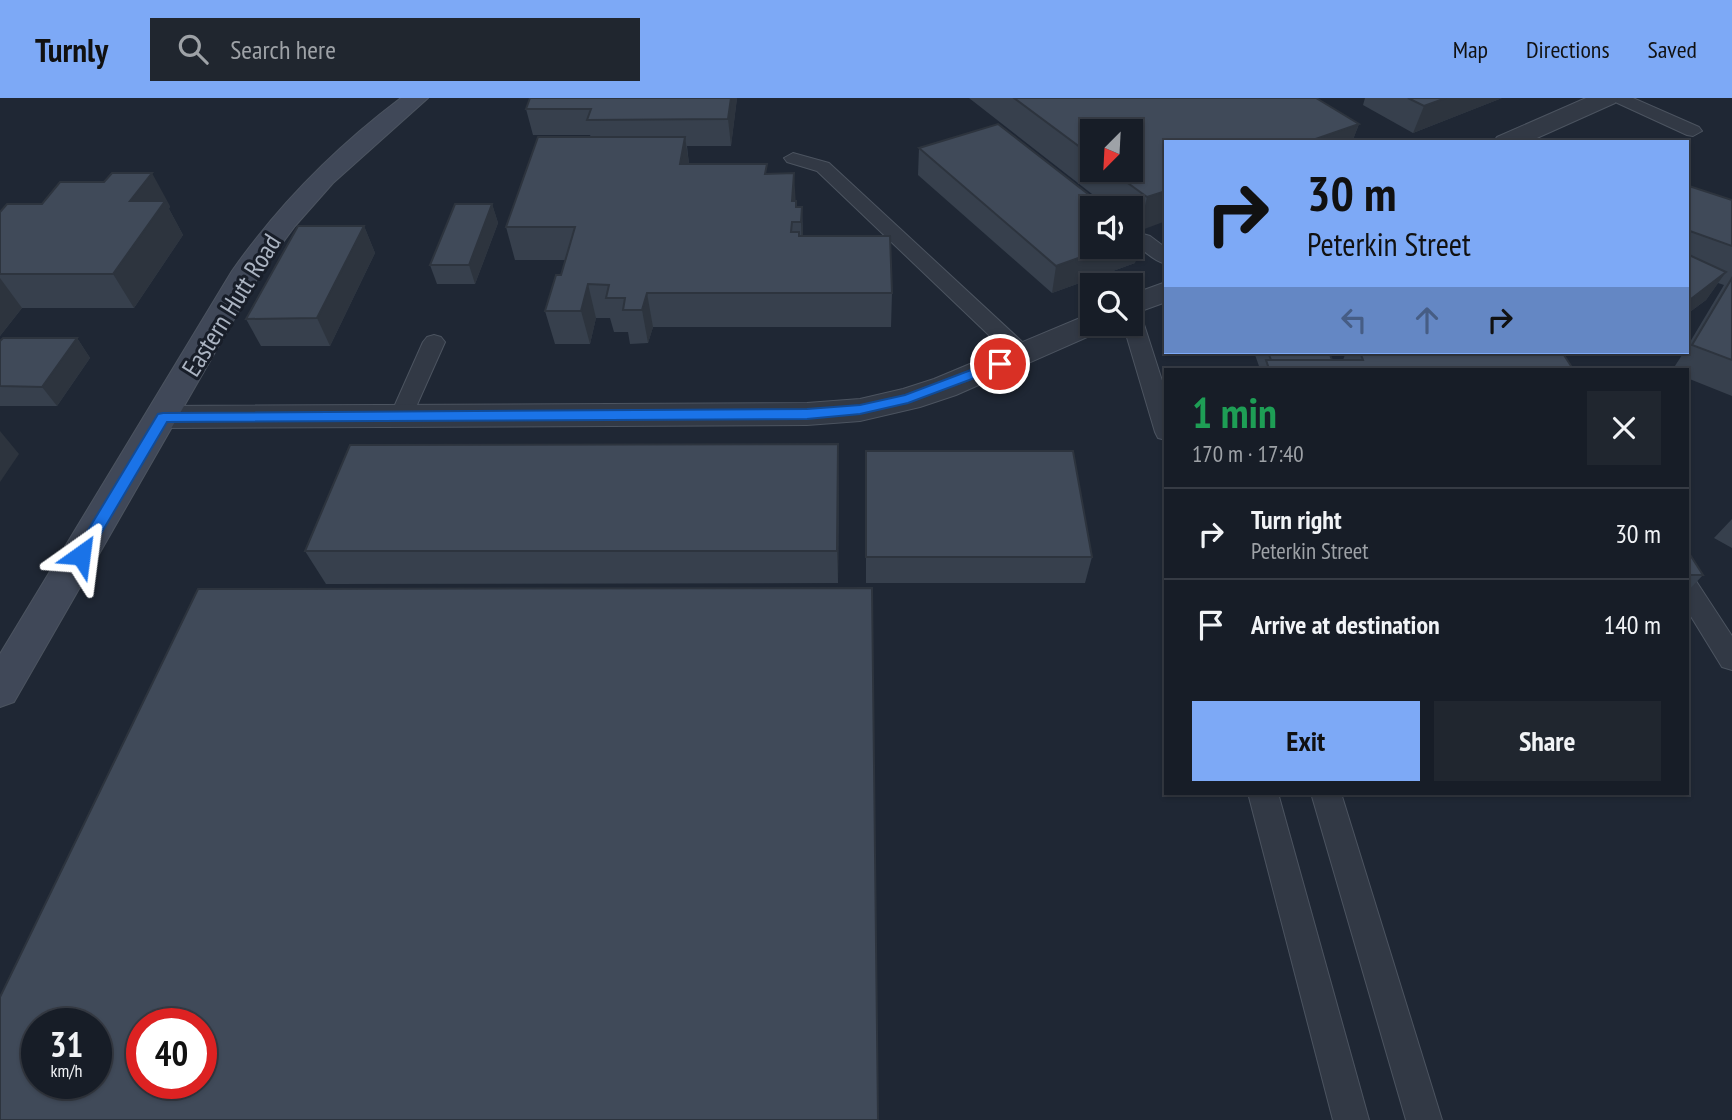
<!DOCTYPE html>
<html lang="en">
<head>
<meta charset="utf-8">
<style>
  :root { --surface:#171d27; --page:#20262f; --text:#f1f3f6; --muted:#9ea2a7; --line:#363b44; --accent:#7da9f6 }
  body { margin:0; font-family:"PT Sans Narrow",sans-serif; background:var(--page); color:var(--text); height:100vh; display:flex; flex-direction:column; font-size:26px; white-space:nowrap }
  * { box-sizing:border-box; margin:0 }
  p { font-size:23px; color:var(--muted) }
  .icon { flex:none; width:38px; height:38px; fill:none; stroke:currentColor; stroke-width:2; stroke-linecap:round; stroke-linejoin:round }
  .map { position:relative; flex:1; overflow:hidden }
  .sheet { position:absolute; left:1164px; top:270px; width:525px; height:427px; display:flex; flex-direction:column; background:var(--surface); border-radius:0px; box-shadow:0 2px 5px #0004,0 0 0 2px var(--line) }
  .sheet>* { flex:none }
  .guide { position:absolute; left:1164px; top:42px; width:525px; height:214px; border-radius:0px; box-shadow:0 2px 5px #0004,0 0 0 2px var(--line); background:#7da9f6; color:#111; overflow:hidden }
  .needle { width:46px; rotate:204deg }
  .buttons { position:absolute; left:1080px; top:21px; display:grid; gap:14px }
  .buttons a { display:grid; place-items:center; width:63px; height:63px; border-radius:0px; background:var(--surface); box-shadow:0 2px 5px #0004,0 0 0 2px var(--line); font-size:35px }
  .speed { position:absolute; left:21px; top:910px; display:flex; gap:14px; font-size:35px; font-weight:700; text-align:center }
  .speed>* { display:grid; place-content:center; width:91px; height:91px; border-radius:50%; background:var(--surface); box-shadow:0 2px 5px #0004,0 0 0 2px var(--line); line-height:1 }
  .speed small { font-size:18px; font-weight:400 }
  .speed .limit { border:10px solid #d22; background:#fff; color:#111 }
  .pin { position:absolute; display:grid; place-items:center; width:60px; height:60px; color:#fff; margin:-30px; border:4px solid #fff; border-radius:50%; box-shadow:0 2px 7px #0007 }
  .me { position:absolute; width:77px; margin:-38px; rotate:31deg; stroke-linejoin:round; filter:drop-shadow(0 0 5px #0008) }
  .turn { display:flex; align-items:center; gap:24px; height:147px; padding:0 28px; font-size:32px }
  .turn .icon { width:91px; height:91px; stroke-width:2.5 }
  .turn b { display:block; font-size:49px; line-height:60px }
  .lanes { display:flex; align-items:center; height:66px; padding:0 28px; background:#0003; justify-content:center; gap:35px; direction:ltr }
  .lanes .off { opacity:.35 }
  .round { display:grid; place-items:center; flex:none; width:74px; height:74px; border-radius:0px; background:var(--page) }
  .headline { display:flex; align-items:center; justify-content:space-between; height:119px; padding:0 28px }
  h1 { font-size:42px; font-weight:600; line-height:52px; color:#1e9e55 }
  .primary-button { display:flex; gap:14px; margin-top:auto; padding:14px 28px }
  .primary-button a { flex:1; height:80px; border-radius:0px; background:var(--accent); color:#111; font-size:28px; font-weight:600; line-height:80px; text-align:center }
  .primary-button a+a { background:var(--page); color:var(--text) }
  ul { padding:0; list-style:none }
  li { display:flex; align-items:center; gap:21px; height:91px; padding:0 28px; border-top:2px solid var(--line) }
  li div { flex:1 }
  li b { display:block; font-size:26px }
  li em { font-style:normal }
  header { display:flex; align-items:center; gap:42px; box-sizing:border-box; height:98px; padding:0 35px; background:var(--accent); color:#111 }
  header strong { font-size:33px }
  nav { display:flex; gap:38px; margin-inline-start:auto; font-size:24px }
  .search { width:490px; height:63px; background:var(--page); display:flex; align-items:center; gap:18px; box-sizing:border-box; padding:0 24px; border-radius:0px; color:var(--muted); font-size:26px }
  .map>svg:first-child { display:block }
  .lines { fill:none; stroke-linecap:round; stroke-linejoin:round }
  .lane-casing { stroke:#4c5460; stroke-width:2 }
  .street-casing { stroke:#4c5460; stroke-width:2 }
  .secondary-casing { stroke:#4c5460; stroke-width:2 }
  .lane { fill:#323945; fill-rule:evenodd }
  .street { fill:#323945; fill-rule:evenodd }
  .secondary { fill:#404858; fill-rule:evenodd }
  .wall { fill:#37404d; fill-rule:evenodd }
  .shaded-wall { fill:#2d343e }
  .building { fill:#404a59; stroke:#2d343e; stroke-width:2; fill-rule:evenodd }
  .route { fill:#1a73e8; stroke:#114b97; stroke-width:2 }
  .labels { text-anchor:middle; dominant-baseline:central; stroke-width:6; stroke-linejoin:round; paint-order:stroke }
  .street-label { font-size:26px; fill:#abb4c2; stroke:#181e29 }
</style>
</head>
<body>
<header>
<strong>Turnly</strong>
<div class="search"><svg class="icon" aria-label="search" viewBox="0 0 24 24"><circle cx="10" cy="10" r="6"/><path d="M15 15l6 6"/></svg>Search here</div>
<nav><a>Map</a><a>Directions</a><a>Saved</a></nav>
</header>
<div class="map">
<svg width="1732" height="1022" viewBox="0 0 1732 1022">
  <rect width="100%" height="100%" fill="#1f2734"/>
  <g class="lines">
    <g class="lane-casing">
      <g id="lane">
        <polygon points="1611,0 1633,0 1699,29 1702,33 1693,38 1687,37 1613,3"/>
        <polygon points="793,55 829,65 1030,251 1033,256 1030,261 1014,261 817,73 787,64 784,60"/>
        <path d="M 1143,136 L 1150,138 L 1166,150 L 1166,166 C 1154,163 1141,151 1133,142 L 1136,138 Z"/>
        <polygon points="1130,208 1137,210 1140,214 1166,295 1166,342 1158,340 1155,334 1123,226 1130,226"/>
        <polygon points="434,237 441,239 445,244 412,318 409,323 401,326 393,323 390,318 423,244 427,239"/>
        <polygon points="1687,480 1696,483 1732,538 1732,572 1722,569 1687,512"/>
        <polygon points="1248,695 1278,695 1369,1022 1333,1022"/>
        <polygon points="1311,695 1341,695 1442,1022 1406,1022"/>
      </g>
    </g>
    <g class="street-casing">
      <g id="street">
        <polygon points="1586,0 1618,0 1615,5 1528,44 1493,44 1497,39"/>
        <polygon points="1166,184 1166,204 1130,217 1130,197"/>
        <polygon points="1092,215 1092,226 1107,226 1103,232 956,297 920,309 860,323 807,327 163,330 151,327 146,319 151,311 163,308 807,305 860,301 903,291 934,281"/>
      </g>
    </g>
    <g class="secondary-casing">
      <path id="secondary" d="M 401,0 L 428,0 L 333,85 L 295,128 L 261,174 L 14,604 L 0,609 L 0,556 L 232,173 C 279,106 336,49 401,0 Z"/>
    </g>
    <use href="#lane" class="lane"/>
    <use href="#street" class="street"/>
    <use href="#secondary" class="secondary"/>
  </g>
  <g class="wall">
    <polygon points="737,0 731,48 687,48 689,66 767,76 796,103 797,109 802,109 803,138 892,195 891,229 653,229 648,245 630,246 628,234 614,234 610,220 596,220 590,246 555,246 545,213 561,177 565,162 515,162 506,129 591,39 590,37 533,37 526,11"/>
    <path d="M 969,0 L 1316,0 L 1359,26 L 1352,44 L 1166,44 L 1139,133 L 1130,126 L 1130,110 L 1110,110 ZM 1092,33 L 1130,72 L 1092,72 Z"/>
    <polygon points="1365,0 1502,0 1413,35 1363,7"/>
    <polygon points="919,50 1141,137 1135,165 1052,195 918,77"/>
    <polygon points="1687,92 1732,102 1732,298 1687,280 1687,271 1673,271 1684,254 1687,254 1687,249 1724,187 1718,185 1706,202 1687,216"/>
    <polygon points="492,106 498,125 475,186 437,186 430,167"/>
    <polygon points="170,108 169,111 183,137 134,210 22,210 0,238 0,114"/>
    <polygon points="364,128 375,155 330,248 261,248 246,221"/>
    <polygon points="77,240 90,260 57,308 0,308 0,243"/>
    <polygon points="1254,254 1329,254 1332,262 1343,262 1346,254 1562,254 1573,271 1260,271"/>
    <polygon points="866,353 1092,459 1085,485 866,485"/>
    <polygon points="839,380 838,485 326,486 305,453"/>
    <polygon points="1732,421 1732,450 1714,440"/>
    <polygon points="1687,452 1703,477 1687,494"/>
  </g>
  <g class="shaded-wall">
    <polygon points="731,0 737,0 731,48 728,21"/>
    <polygon points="1446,0 1502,0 1413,35 1424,8"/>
    <polygon points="1359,26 1352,44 1307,44"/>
    <polygon points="685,39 690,72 680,66"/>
    <polygon points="152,75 170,108 169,111 183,137 134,210 113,176 130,103"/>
    <polygon points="794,75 796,108 792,103"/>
    <polygon points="1166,93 1166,123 1139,133 1147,99"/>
    <polygon points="492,106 498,125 475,186 469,167"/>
    <polygon points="802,109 803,142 802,157 801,124"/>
    <polygon points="364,128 375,155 330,248 317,220"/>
    <polygon points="1141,137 1135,165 1052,195 1056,168 1109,149 1130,149 1130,141"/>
    <polygon points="1726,174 1706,202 1687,216 1687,204"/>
    <polygon points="0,180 22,210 0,238"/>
    <polygon points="588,186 596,220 590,246 581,213"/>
    <polygon points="647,195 653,229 648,245 642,212"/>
    <polygon points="77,240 90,260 57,308 42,289"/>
    <polygon points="0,333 19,356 0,384"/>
    <polygon points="838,346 839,380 838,485 837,453"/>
  </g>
  <g class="building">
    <polygon points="530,0 731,0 728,21 587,22 591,11 526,11"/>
    <polygon points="1014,0 1316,0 1359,26 1307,44 1166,44 1166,93 1147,99 1110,72 1130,72 1130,33 1092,33 1092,58"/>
    <polygon points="1408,0 1446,0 1424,8"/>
    <polygon points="998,26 1106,110 1092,110 1092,149 1109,149 1056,168 919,50"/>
    <polygon points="538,39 685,39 680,66 767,66 765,76 794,75 792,103 796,103 796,109 802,109 801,124 792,124 791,134 799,134 799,138 890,138 892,195 647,195 642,212 623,212 625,200 606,200 609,187 588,186 581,213 545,213 556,177 561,177 575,129 506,129"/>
    <polygon points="112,75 152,75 130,103 165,103 113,176 0,176 0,114 7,106 42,106 60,84 104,84"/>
    <polygon points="1689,88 1732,102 1732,148 1687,132 1687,92"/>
    <polygon points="455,106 492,106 469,167 430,167"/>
    <polygon points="298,128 364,128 317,220 246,221"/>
    <polygon points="1130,129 1141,137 1130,141"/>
    <polygon points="1687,156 1726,174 1687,204"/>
    <polygon points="1732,180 1732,262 1692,247"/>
    <polygon points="3,240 77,240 42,289 0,288 0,243"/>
    <polygon points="1268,254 1329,254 1332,262 1271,262"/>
    <polygon points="1360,254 1562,254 1573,271 1269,271 1266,262 1363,262"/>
    <polygon points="838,346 837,453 305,453 350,347"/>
    <polygon points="866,353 1073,353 1092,459 866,459"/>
    <polygon points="1687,452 1703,477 1687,477"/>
    <path d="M 872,490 L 878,1022 L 0,1022 L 0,899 L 198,491 ZM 37,926 L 96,926 L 96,985 L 37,985 ZM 142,926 L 201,926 L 201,985 L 142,985 Z"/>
  </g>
  <polygon class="route" points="1000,261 1006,266 1004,269 908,305 860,316 807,321 167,324 86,461 76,461 73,457 158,316 163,315 807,311 860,307 905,297"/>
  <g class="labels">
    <g class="street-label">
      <text transform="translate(231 207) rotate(-58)">Eastern Hutt Road</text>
    </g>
  </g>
</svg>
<div class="buttons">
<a><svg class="needle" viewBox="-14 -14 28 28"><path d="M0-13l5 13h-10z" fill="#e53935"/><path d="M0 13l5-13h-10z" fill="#9ea2a7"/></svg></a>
<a><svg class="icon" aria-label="sound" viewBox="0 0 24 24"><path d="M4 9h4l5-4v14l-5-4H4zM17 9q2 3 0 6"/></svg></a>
<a><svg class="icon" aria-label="search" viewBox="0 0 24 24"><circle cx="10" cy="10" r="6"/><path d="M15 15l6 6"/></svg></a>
</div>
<div class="speed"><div>31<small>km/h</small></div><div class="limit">40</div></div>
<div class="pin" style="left:1000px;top:266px;background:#d93025"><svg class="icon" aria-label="arrive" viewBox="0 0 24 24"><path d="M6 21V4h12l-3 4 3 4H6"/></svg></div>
<svg class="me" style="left:81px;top:457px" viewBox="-20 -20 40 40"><path d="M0-17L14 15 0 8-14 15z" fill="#1a73e8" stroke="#fff" stroke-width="4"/></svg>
<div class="guide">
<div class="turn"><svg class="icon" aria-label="right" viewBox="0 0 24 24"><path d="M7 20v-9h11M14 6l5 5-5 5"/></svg><div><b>30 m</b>Peterkin Street</div></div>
<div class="lanes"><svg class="icon off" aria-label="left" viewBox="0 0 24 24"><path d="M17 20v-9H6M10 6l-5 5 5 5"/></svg><svg class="icon off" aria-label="ahead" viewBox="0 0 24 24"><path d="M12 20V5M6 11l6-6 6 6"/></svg><svg class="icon" aria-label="right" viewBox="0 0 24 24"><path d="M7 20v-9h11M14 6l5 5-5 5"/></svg></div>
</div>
<section class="sheet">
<div class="headline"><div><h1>1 min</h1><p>170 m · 17:40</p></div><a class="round"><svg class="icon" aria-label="close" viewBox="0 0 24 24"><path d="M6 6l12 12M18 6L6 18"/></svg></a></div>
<ul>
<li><svg class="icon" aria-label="right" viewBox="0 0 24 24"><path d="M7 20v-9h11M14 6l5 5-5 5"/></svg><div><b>Turn right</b><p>Peterkin Street</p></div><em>30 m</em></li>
<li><svg class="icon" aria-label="arrive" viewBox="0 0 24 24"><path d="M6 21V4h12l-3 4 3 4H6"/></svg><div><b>Arrive at destination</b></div><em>140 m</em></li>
</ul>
<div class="primary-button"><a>Exit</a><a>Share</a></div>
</section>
</div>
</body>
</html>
